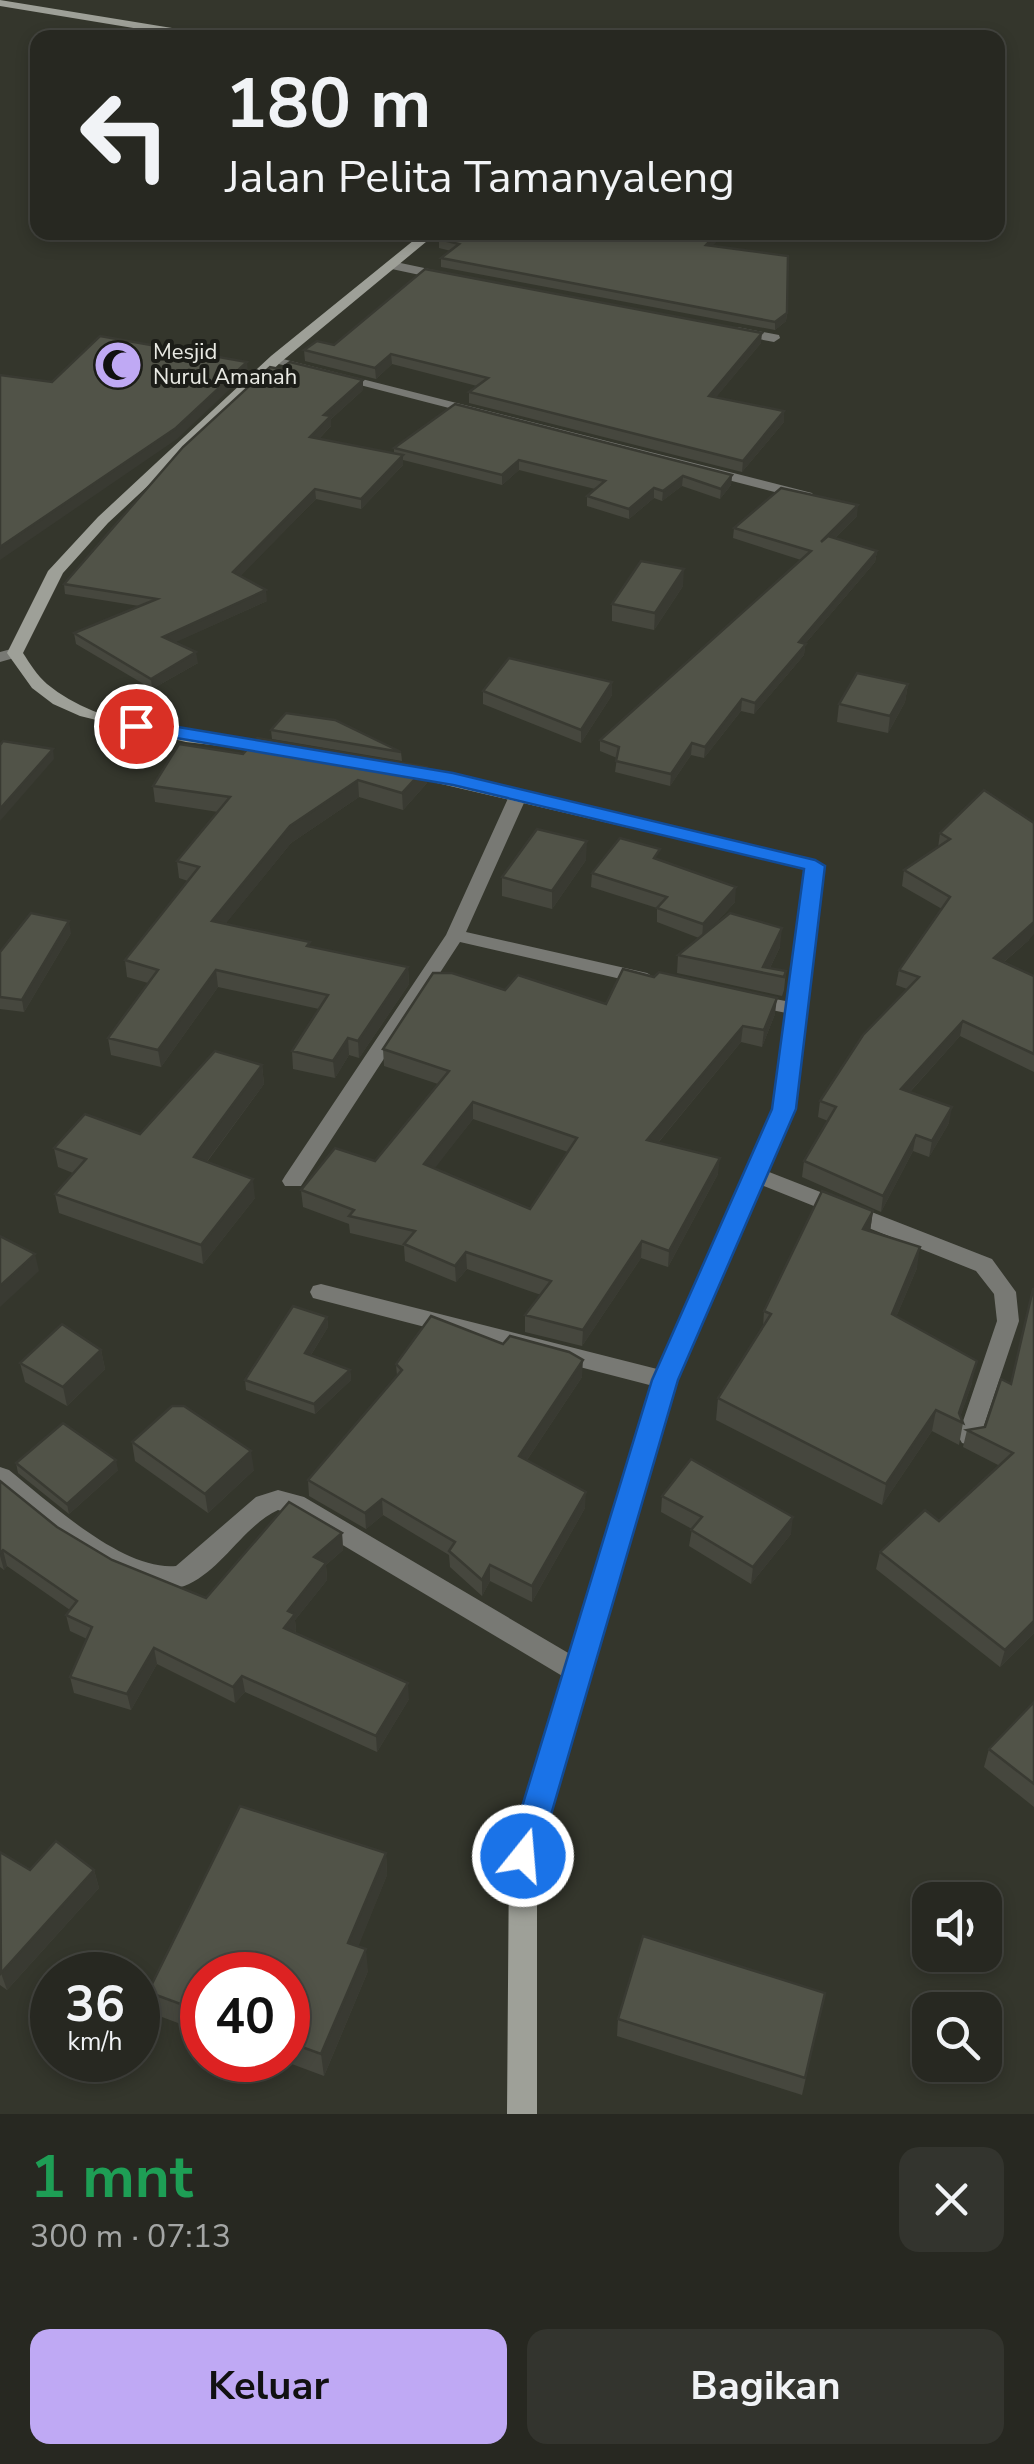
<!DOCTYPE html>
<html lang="id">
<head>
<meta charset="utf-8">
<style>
  :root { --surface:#272821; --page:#33342e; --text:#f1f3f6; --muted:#a4a6a5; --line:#43443f; --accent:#bfa9f4 }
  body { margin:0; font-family:"Nunito Sans",sans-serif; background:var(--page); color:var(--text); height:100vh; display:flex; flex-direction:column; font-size:38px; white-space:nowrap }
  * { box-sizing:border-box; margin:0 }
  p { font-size:32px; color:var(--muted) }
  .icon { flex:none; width:55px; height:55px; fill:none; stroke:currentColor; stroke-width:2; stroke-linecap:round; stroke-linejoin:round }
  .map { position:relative; height:2114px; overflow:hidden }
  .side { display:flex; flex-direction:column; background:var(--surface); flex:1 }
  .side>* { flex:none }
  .top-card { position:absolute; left:30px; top:30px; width:975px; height:210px; border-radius:20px; box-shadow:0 5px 15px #0003,0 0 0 2px var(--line); background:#272821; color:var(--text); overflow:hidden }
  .buttons { position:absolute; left:912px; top:1882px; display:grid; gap:20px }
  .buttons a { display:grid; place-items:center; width:90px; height:90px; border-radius:20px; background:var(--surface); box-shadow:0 5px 15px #0003,0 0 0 2px var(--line); font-size:50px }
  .speed { position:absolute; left:30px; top:1952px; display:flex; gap:20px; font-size:50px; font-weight:700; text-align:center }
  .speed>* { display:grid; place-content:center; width:130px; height:130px; border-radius:50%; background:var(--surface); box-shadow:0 5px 15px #0003,0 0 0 2px var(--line); line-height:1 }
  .speed small { font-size:25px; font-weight:400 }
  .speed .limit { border:15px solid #d22; background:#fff; color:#111 }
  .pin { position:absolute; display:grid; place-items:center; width:85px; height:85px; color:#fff; margin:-42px; border:5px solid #fff; border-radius:50%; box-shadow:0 2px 10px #0007 }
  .me { position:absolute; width:110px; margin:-55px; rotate:17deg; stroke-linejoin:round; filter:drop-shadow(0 0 8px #0008) }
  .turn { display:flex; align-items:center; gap:35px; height:210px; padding:0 30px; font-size:45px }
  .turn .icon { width:130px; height:130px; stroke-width:2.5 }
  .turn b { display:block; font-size:70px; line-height:85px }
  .round { display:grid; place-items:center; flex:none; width:105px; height:105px; border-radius:20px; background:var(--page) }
  .overview { display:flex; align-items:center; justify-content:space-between; height:170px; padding:0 30px }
  h1 { font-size:60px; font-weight:700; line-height:75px; color:#1e9e55 }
  .button { display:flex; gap:20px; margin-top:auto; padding:20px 30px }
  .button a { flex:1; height:115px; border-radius:20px; background:var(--accent); color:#111; font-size:40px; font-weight:700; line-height:115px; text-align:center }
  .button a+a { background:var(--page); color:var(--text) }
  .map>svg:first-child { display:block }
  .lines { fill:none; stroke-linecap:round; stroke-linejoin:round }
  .street { fill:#787974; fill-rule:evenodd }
  .secondary { fill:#9ea098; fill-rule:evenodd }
  .wall { fill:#46473e; fill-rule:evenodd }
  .shaded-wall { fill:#393a32 }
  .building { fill:#515348; stroke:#393a32; stroke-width:2.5; fill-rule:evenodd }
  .route { fill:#1a73e8; stroke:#114b97; stroke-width:2.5 }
  .labels { text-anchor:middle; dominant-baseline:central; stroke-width:8; stroke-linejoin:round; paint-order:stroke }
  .far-poi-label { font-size:22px; fill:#e9eae4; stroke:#1c1d18; text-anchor:start }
</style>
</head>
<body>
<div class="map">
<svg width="1034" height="2114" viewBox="0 0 1034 2114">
  <rect width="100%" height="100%" fill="#34362c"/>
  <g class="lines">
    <g class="street">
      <polygon points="391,261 448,273 454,277 448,281 387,268 385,265"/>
      <polygon points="737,327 779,335 780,338 774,342 732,334 731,331"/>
      <polygon points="271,356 812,493 814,496 802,499 271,362"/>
      <polygon points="15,648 21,650 21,656 0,662 0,652"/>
      <polygon points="519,789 528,794 466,932 647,973 657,979 647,985 460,942 301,1186 285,1186 282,1181 285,1176 446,935 510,794"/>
      <polygon points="749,994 796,1003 806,1009 796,1015 742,1004 739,1000 742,996"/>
      <polygon points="756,1167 992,1259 1016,1292 1019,1321 978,1443 970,1445 962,1443 958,1436 997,1321 994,1294 976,1271 749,1180 745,1175 749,1170"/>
      <polygon points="321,1284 665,1371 673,1374 677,1380 673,1386 665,1389 313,1298 310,1292 313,1286"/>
      <path d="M 0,1467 L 9,1470 C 49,1502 123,1571 176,1566 L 256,1497 L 278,1490 L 304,1497 L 587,1664 L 591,1672 L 587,1680 L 578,1683 L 569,1680 L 289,1513 L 278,1510 C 244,1526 223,1568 189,1584 C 139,1609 37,1521 0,1491 Z"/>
    </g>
    <g class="secondary">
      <polygon points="0,0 215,35 220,38 194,38 0,6"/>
      <path d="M 424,232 L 438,232 L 281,362 L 108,523 L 63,573 L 23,653 C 30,664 37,675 47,684 C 107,733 203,735 277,744 L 283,745 L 283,753 L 186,742 L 80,716 L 53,704 L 32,688 L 7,653 L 48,571 L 98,517 L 271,356 Z"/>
      <polygon points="400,764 815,861 824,866 794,1109 677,1380 537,1856 537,2114 507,2114 509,1856 653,1380 774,1109 806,869 394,773 391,769"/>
    </g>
  </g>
  <g class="wall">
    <polygon points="439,239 713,246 787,313 786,321 775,330 441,267 441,258 451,251 439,248"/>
    <polygon points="761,343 716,397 784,411 784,422 742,472 469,403 469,392 477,386 392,364 376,379 305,361 304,350 334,345"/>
    <polygon points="363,390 331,419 331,426 319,439 394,453 394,448 732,475 731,485 720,499 682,486 662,501 654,498 629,519 587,506 587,496 595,489 519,470 502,485 403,460 403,465 361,509 316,499 240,576 267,601 175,642 198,663 152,689 76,644 74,633 139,606 65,594 64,584"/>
    <polygon points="857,516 835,538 877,551 875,562 805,644 804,655 754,714 741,711 704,758 691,755 670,786 615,772 617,758 600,751 600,740 801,560 733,538 734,528"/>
    <polygon points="683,586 654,630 612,621 612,604"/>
    <polygon points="908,684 905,702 888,733 837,722 839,704"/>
    <polygon points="483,691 612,695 581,743 483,704"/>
    <polygon points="271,730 401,752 402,761 272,739"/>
    <polygon points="243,754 426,767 427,783 403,810 359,797 291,843 225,924 310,947 408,967 409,984 359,1058 349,1055 335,1078 293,1069 292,1051 319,1009 218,987 161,1067 111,1055 108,1038 148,983 127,977 125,960 188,881 179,878 177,861 218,812 155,802 153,786"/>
    <polygon points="984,790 1029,940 1004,962 1034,976 1034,1072 960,1036 910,1092 949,1123 929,1157 913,1151 881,1212 802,1177 804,1161 828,1121 818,1117 820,1101 907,989 896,985 899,970 942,909 902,886 904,870 938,848 940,833"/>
    <polygon points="586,860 552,909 502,896 502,877"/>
    <polygon points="660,860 735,902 714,925 780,947 770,968 786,971 784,990 782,996 677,973 678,955 699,938 657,922 657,908 591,887 592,873"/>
    <polygon points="71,933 24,1012 0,1009 0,952"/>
    <path d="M 505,990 L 606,1004 L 775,1014 L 762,1047 L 741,1042 L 658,1143 L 718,1174 L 668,1267 L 641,1258 L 582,1346 L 525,1332 L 525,1315 L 541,1295 L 467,1269 L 456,1282 L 405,1261 L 404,1246 L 350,1233 L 349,1224 L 303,1207 L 301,1190 L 375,1161 L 438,1084 L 384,1066 L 383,1049 ZM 473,1119 L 568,1152 L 530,1209 L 434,1168 Z"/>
    <polygon points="262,1065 264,1084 207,1162 255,1198 203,1264 59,1213 55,1194 73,1173 58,1167 54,1148 140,1134"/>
    <polygon points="873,1211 870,1231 917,1268 896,1317 972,1383 960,1417 963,1423 959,1445 932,1431 882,1505 716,1420 718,1398 763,1327 764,1311"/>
    <polygon points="1034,1289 1034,1633 1000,1667 876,1569 880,1552 939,1521 1000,1466 963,1447 967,1430 985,1427 1011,1384"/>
    <polygon points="327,1317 328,1327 311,1355 350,1370 351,1380 315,1414 246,1390 245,1380"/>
    <polygon points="101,1350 105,1369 67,1406 25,1382 20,1363"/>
    <polygon points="396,1364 582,1377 527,1460 585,1508 532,1602 490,1581 482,1596 450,1567 449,1555 383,1515 366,1529 309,1496 308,1480 397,1376"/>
    <polygon points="132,1442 254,1470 208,1513 135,1461"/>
    <polygon points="16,1463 118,1470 69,1514 18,1473"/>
    <polygon points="0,1481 57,1527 112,1560 206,1598 342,1533 343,1550 326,1565 327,1580 295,1620 296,1630 295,1633 409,1699 377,1752 245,1692 235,1703 157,1664 131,1710 74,1693 70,1677 87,1639 70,1631 66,1615 70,1610 7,1566 4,1570 0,1567"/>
    <polygon points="662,1496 791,1534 751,1584 689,1546 692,1529 661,1512"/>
    <polygon points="1034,1702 1034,1807 984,1767 989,1749"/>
    <polygon points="0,1852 30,1870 94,1870 99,1888 7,1990 0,1985"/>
    <polygon points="386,1853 387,1875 358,1946 368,1971 324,2076 281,2060 288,2060 288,1975 202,1975 202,2032 154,2014 148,1992"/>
    <polygon points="825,1993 802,2095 617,2036 618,2019"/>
  </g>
  <g class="shaded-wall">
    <polygon points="718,232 725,232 706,254 706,245"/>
    <polygon points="787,313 786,321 775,330 775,322"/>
    <polygon points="762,333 761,343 708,407 709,396"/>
    <polygon points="391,354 392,364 376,379 375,368"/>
    <polygon points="247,362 248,372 177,439 0,560 0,547"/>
    <polygon points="363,380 363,390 331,419 331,426 311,447 310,437 324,415"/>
    <polygon points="784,411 784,422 742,472 743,461"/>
    <polygon points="403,455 403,465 361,509 361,499"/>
    <polygon points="519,460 519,470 502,485 502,475"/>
    <polygon points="732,475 731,485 720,499 721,489"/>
    <polygon points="683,476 682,486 662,501 663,491"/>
    <polygon points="654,488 654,498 629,519 629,509"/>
    <polygon points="315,489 316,499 234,583 233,572"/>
    <polygon points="858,505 857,516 820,553 821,542"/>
    <polygon points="877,551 875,562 805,644 804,655 754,714 755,703 799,642"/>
    <polygon points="684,569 683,586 654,630 655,613"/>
    <polygon points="266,590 267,601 165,647 163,637"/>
    <polygon points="196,652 198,663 152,689 151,679"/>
    <polygon points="612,682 612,695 581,743 581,730"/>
    <polygon points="908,684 905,702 888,733 890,716"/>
    <polygon points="742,699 741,711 704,758 705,747"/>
    <polygon points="692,743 691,755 670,786 671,774"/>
    <polygon points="53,749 54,759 0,821 0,809"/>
    <polygon points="426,767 427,783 403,810 402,793"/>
    <polygon points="358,780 359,797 291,843 214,938 212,921 290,826"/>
    <polygon points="587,841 586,860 552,909 552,891"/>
    <polygon points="736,887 735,902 702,939 703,924"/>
    <polygon points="69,921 71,933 24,1012 22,1000"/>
    <polygon points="1034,922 1034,934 1029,940 991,973 994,958"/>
    <polygon points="782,928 780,947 767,974 763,967"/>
    <polygon points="408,967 409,984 359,1058 358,1041"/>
    <polygon points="216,970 218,987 161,1067 158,1050"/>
    <polygon points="777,998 775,1014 762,1047 764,1030"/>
    <polygon points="963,1021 960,1036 898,1105 901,1089"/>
    <polygon points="743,1026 741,1042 646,1157 647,1140"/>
    <polygon points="348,1038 349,1055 335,1078 333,1061"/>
    <polygon points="262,1065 264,1084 196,1176 194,1157"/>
    <polygon points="473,1102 473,1119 425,1181 424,1164"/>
    <polygon points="952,1107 949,1123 929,1157 932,1141"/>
    <polygon points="916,1135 913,1151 881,1212 883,1196"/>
    <polygon points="720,1158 718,1174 668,1267 669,1251"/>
    <polygon points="253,1179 255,1198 203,1264 201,1245"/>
    <polygon points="873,1211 870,1232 863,1229"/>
    <polygon points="642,1241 641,1258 582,1346 583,1330"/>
    <polygon points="920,1247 917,1268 888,1336 892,1314"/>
    <polygon points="466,1252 467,1269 456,1282 455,1266"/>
    <polygon points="35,1254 39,1271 0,1307 0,1286"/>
    <polygon points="327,1317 328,1327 306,1363 305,1353"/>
    <polygon points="101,1350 105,1369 67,1406 63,1387"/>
    <polygon points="583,1360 582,1377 519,1472 519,1456"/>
    <polygon points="977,1361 972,1383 959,1421 959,1413"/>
    <polygon points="350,1370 351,1380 315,1414 314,1404"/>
    <polygon points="936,1410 932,1431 882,1505 886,1484"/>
    <polygon points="251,1451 254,1470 208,1513 205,1494"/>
    <polygon points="116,1460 118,1470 69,1514 67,1504"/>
    <polygon points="586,1492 585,1508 532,1602 532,1586"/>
    <polygon points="382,1499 383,1515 366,1529 365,1513"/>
    <polygon points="793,1517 791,1534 751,1584 753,1567"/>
    <polygon points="342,1533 343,1550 326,1565 327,1580 295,1620 296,1630 286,1644 284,1628 288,1611 314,1557"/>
    <polygon points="3,1550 7,1566 4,1570 0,1556 0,1553"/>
    <polygon points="490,1565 490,1581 482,1596 482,1580"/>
    <polygon points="1034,1621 1034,1633 1000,1667 1005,1650"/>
    <polygon points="154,1648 157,1664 131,1710 127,1694"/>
    <polygon points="242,1676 245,1692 235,1703 233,1687"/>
    <polygon points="408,1683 409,1699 377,1752 376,1736"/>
    <polygon points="386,1853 387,1875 351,1965 348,1943"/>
    <polygon points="94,1870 99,1888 7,1990 1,1973"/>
    <polygon points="366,1949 368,1971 324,2076 321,2054"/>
  </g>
  <g class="building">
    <polygon points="449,232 718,232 706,245 788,256 787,313 775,322 441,258 459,244 439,239"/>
    <polygon points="425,269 762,333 709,396 784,411 743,461 469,392 488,378 391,354 375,368 304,350 317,341 334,345"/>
    <polygon points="100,336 247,362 176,428 0,547 0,375 52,382"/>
    <polygon points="290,362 363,380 324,415 331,416 310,437 403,455 361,499 315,489 233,572 266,590 163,637 196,652 151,679 74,633 157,599 64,584 183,447 270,367 280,369"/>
    <polygon points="455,404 732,475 721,489 683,476 663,491 654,488 629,509 587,496 605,481 519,460 502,475 394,448"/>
    <polygon points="781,488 858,505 821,542 828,536 877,551 799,642 806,644 755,703 742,699 705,747 692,743 671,774 616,761 619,747 600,740 811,551 734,528"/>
    <polygon points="641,561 684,569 655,613 612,604"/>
    <polygon points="509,658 612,682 581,730 483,691"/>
    <polygon points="857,673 908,684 890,716 839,704"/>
    <polygon points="286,713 335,720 401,752 271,730"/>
    <polygon points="257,738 426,767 402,793 358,780 290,826 212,921 310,942 307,946 408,967 358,1041 348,1038 333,1061 292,1051 328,995 216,970 158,1050 108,1038 158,970 125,960 199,867 177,861 230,797 153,786 179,744 243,754"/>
    <polygon points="3,741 53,749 0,809 0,745"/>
    <polygon points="984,790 1034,823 1034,922 994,958 1034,976 1034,1054 963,1021 901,1089 952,1107 932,1141 916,1135 883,1196 804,1161 836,1107 820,1101 863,1035 919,977 899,970 950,897 904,870 950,839 940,833"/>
    <polygon points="537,829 587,841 552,891 502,877"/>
    <polygon points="620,838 660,849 654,858 736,887 703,924 657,908 667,897 592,873"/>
    <polygon points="31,913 69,921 22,1000 0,997 0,952"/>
    <polygon points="730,913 782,928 763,967 786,971 784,977 678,955"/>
    <path d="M 623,969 L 654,977 L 659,972 L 777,998 L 764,1030 L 743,1026 L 647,1140 L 720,1158 L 669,1251 L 642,1241 L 583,1330 L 525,1315 L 551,1281 L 466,1252 L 455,1266 L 404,1244 L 415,1231 L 349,1216 L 354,1210 L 301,1190 L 335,1148 L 375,1161 L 449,1071 L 383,1049 L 433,973 L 452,973 L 505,990 L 518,975 L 606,1004 ZM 473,1102 L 577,1138 L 530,1209 L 424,1164 Z"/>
    <polygon points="215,1051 262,1065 194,1157 253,1179 201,1245 55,1194 86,1159 54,1148 85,1114 140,1134"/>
    <polygon points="822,1191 873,1211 863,1229 920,1247 892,1314 977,1361 959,1413 963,1423 936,1410 886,1484 718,1398 771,1314 764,1311"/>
    <polygon points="0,1236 35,1254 0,1286"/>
    <polygon points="1033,1289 1034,1289 1034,1621 1005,1650 880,1552 925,1510 939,1521 1013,1453 967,1430 985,1427 1001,1379 1011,1384"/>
    <polygon points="293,1306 327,1317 305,1353 350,1370 314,1404 245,1380"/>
    <polygon points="431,1316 503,1344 510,1336 569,1352 583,1360 519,1456 586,1492 532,1586 490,1565 482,1580 449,1551 455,1542 382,1499 365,1513 308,1480 402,1370 396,1364"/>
    <polygon points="62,1324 101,1350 63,1387 20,1363"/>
    <polygon points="172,1406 184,1406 251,1451 205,1494 132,1442"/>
    <polygon points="63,1423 116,1460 67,1504 16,1463"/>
    <polygon points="691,1459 793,1517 753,1567 691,1530 702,1517 662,1496"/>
    <polygon points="0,1481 57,1527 112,1560 206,1598 289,1502 342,1533 314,1557 326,1563 288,1611 295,1614 284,1628 408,1683 376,1736 242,1676 233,1687 154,1648 127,1694 70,1677 92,1627 66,1615 77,1601 3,1550 0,1553"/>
    <polygon points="1034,1702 1034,1784 989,1749"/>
    <polygon points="240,1806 386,1853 348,1943 366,1949 321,2054 288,2042 288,1975 202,1975 202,2012 148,1992"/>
    <polygon points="56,1841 94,1870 1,1973 0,1852 30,1870"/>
    <polygon points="643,1936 825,1993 805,2078 618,2019"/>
  </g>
  <polygon class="route" points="136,720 453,773 815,860 825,866 796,1109 678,1380 539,1856 534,1867 523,1871 512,1867 507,1856 652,1380 772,1109 804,869 453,785 129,730 126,726"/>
  <defs>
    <g id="mosque-disc" transform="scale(2.5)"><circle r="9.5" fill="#bfa9f4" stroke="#1c1d18"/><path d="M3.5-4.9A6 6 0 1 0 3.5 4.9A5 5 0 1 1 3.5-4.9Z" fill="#111"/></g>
  </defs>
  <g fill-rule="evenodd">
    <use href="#mosque-disc" x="118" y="365"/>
  </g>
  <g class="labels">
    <g class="far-poi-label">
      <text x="153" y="352">Mesjid<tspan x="153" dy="25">Nurul Amanah</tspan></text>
    </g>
  </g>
</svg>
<div class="buttons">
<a><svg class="icon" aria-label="sound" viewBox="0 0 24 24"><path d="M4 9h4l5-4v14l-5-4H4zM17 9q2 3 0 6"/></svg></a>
<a><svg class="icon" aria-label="search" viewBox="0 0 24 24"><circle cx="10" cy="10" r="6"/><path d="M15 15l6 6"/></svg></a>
</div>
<div class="speed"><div>36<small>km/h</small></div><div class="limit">40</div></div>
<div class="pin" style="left:136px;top:726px;background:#d93025"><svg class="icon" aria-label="arrive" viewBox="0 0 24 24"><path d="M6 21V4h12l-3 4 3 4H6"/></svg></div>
<svg class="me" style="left:523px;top:1856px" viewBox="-20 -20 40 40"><circle r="17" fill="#1a73e8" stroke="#fff" stroke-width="3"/><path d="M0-11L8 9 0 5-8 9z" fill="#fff"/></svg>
<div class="top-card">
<div class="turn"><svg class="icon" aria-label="left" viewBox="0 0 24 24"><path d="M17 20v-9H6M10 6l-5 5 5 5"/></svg><div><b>180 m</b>Jalan Pelita Tamanyaleng</div></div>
</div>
</div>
<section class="side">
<div class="overview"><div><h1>1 mnt</h1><p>300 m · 07:13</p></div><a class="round"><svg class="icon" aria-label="close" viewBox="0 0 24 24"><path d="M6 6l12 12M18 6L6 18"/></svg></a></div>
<div class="button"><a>Keluar</a><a>Bagikan</a></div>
</section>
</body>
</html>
